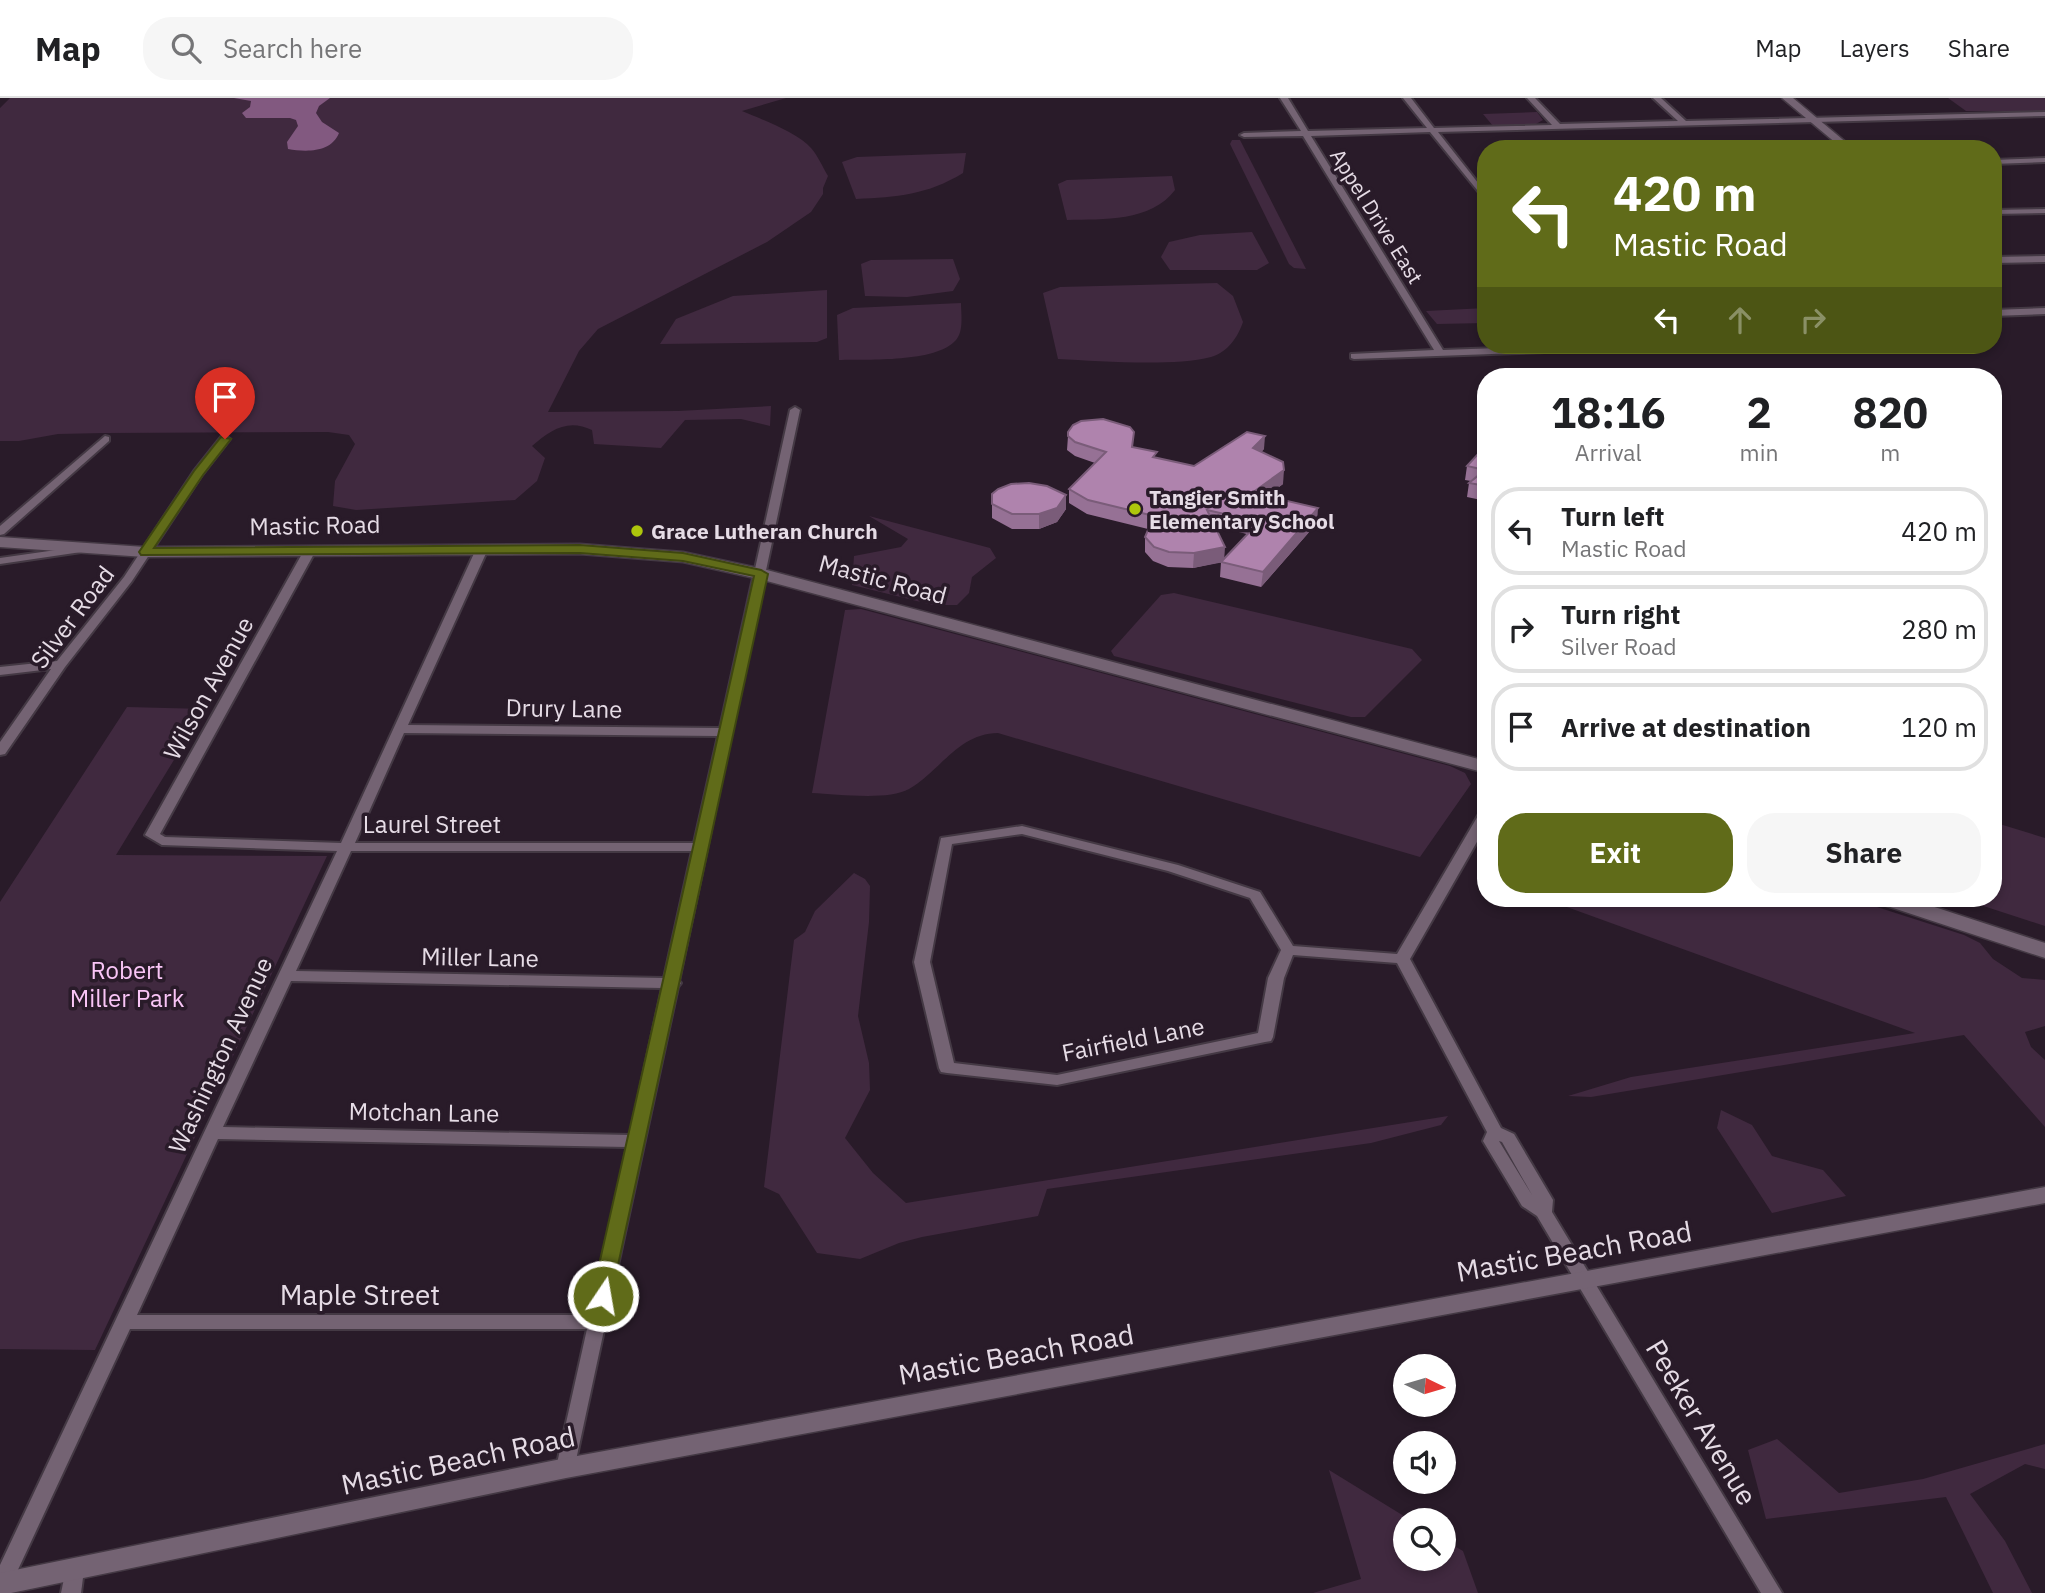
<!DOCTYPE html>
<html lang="en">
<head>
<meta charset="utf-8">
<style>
  :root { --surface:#fff; --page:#f6f6f6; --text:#202124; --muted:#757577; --line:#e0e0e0; --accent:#606b19 }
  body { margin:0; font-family:"IBM Plex Sans",sans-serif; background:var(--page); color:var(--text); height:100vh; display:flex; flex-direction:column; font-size:26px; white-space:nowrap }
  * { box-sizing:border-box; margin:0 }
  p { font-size:23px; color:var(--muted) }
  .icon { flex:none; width:38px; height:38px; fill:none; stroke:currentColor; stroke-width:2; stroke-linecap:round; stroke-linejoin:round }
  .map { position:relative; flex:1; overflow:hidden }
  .drawer { position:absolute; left:1477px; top:270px; width:525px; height:539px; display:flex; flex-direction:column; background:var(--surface); border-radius:28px; box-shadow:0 4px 10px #0003 }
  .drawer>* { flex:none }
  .guide { position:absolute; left:1477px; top:42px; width:525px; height:214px; border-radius:28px; box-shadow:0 4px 10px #0003; background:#606b19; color:#fff; overflow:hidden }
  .needle { width:46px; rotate:95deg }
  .fabs { position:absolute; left:1393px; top:1256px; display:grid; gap:14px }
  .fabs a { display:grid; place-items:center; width:63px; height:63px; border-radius:50%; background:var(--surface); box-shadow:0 4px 10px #0003; font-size:35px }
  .pin { position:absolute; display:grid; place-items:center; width:60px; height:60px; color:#fff; margin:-72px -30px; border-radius:50% 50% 50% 0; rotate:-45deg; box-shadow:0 0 7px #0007 }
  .pin .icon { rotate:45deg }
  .me { position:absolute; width:77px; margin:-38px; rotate:12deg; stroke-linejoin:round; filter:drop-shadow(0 0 5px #0008) }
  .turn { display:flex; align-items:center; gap:24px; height:147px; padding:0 21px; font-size:32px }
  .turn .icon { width:91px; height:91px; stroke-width:2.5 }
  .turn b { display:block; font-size:49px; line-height:60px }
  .lanes { display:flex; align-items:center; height:66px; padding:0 21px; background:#0003; justify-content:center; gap:35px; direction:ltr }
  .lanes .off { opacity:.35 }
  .eta { display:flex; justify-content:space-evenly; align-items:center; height:119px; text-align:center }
  .eta b { font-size:42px; font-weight:700; line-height:49px }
  .action { display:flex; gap:14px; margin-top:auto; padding:14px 21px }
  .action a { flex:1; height:80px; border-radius:28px; background:var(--accent); color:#fff; font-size:28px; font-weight:700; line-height:80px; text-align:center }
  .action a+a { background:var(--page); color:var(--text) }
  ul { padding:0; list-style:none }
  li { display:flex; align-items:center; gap:21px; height:88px; margin:0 14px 10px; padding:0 7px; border:4px solid var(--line); border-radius:28px }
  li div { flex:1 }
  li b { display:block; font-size:26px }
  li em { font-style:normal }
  header { display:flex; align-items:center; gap:42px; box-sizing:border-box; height:98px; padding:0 35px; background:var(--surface); border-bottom:2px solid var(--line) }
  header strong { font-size:33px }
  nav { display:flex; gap:38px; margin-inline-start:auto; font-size:24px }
  .search { width:490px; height:63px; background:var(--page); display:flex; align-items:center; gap:18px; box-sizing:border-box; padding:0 24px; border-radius:28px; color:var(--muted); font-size:26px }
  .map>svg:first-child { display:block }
  .green { fill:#40293f }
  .water { fill:#825980 }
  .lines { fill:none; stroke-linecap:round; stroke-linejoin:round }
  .minor-casing { stroke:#443944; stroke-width:4 }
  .tertiary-casing { stroke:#443944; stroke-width:3 }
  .secondary-casing { stroke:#443944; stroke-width:3 }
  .minor { fill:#746373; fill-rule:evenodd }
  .tertiary { fill:#746373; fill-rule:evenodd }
  .secondary { fill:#746373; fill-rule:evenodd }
  .wall { fill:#967195; fill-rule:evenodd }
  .shaded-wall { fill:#7a5c79 }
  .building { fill:#af83ad; stroke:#7a5c79; stroke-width:2 }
  .route { fill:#606b19; stroke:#3e4610; stroke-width:2 }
  .poi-dot { fill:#aec60c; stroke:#291b29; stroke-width:2.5 }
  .labels { text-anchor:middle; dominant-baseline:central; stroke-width:7; stroke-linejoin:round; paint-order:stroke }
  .far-street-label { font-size:21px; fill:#e6dce6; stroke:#291b29 }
  .far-poi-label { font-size:21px; font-weight:bold; fill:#e6dce6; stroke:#291b29; text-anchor:start }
  .street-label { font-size:24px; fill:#e6dce6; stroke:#291b29 }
  .park-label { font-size:24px; fill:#f9c5f6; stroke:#291b29 }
  .near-street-label { font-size:28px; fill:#e6dce6; stroke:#291b29 }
</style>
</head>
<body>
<header>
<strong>Map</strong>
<div class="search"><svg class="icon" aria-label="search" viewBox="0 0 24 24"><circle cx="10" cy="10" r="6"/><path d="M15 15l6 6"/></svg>Search here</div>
<nav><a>Map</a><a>Layers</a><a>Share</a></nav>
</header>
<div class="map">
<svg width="2045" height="1495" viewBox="0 0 2045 1495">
  <rect width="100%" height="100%" fill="#291b29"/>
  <g class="green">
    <path d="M 10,0 L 786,0 L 742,13 C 761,21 798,35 811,50 C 818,58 822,68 828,78 L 823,90 L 823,96 L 811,114 L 767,144 L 598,231 L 579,253 L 548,314 L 678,313 L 771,308 L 770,328 L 741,321 L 685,322 L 661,350 L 594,346 L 592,332 C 568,320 550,332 532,348 L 545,360 L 537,383 L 515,402 L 356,412 L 333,408 L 335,383 L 355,346 L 349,337 L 328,334 L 104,335 L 58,336 L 19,343 L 0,343 L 0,10 Z"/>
    <polygon points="1948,0 2045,0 2045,13 1966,13"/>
    <polygon points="1537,14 1543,22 1534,27 1493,28 1483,16"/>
    <polygon points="1232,42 1240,42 1306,171 1294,170 1289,166 1230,46"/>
    <polygon points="1758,44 1751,51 1594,51"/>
    <path d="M 966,55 L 963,75 C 927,97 897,99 856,101 L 842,64 L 857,59 Z"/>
    <path d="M 1172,78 L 1175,92 C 1151,124 1103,121 1067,122 L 1058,86 L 1067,82 Z"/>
    <polygon points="1252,134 1269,165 1257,172 1170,172 1161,159 1169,144 1200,137"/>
    <polygon points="953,161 960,181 953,193 907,199 865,198 861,166 871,162"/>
    <path d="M 1217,185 L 1233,198 L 1243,224 C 1238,239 1228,254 1211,259 C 1172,269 1100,263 1058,261 L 1043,195 L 1060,189 Z"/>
    <polygon points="827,192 827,240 817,244 660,246 676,221 733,198"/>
    <path d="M 961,205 C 961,216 964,233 956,242 C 936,265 868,261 839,262 L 837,217 L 853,210 Z"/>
    <polygon points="1486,210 1486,225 1437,226 1426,213"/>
    <polygon points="869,418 990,450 996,460 972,479 969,495 957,507 933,507 852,487 854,458 901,449 908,441"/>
    <polygon points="1174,495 1412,551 1422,562 1365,619 1351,619 1114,558 1111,553 1161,497"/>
    <path d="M 861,511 L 1450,668 L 1465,675 L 1471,686 L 1420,759 L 998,635 C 959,635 940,673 909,691 C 888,703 837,696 812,695 L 845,512 Z"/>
    <polygon points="127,609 205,611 116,757 327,758 95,1252 0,1251 0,804"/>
    <polygon points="1993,724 2045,740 2045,828 1959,800 1993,800"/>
    <polygon points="854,775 865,781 870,788 869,824 858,918 869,965 870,992 845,1040 873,1075 906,1105 1448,1018 1441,1027 1371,1045 1047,1091 1038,1118 922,1139 899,1145 860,1161 817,1155 779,1096 764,1089 794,842 805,834 815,813"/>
    <polygon points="1542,800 1849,800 1964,837 1980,845 1993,861 2022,880 2045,882 2045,928 2025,934 2031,949 2045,962 2045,1029 1964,937 1591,999 1568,998 1631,979 1915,935"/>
    <polygon points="1721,1012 1752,1027 1772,1058 1823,1072 1846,1098 1772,1115 1717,1030"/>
    <polygon points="1777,1341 1839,1395 1923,1381 2045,1346 2045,1371 2025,1366 1970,1396 2005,1443 2032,1495 1993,1495 1946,1399 1766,1421 1748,1352"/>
    <polygon points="1329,1372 1412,1423 1405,1423 1405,1461 1444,1461 1444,1442 1463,1453 1478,1495 1313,1495 1361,1481"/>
  </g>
  <path class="water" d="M 234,0 L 330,0 L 319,8 L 316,15 L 322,24 L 339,35 C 331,55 306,54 288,51 L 287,44 L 298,28 L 296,22 L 290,20 L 246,20 L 242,15 L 250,9 L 251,3 Z"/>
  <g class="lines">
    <g class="minor-casing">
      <g id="minor">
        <polygon points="1280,0 1288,0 1308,33 1427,30 1403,0 1411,0 1434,30 1552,27 1527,0 1535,0 1560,26 1678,23 1653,0 1661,0 1686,23 2045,14 2045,18 1438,34 1486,95 1486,103 1430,34 1311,38 1443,252 1582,247 1658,247 1653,250 1354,261 1351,260 1351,256 1434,252 1303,38 1244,39 1240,37 1244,35 1301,33"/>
        <polygon points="2045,60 2045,64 1993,66 1993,62"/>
        <polygon points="2045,111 2045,115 1993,116 1993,112"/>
        <polygon points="2045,158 2045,164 1993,165 1993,159"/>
        <polygon points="2045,210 2045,216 1993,218 1993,212"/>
        <path d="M 795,309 L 800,312 L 679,883 L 681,885 L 678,889 L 573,1376 L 566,1378 L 559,1376 L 556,1370 L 587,1231 L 130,1231 L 9,1491 L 0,1493 L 0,1467 L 337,753 L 162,747 L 145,737 L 303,454 L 309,451 L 315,454 L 160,736 L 165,739 L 341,745 L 476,451 L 482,448 L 488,451 L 408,627 L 720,630 L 790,312 ZM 404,635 L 718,638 L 694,745 L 355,745 ZM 351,753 L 692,753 L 664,880 L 296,873 ZM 291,883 L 662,890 L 630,1037 L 223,1029 ZM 218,1041 L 627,1049 L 590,1217 L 137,1217 Z"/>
        <polygon points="105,338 109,339 109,343 4,436 0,437 0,428"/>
        <polygon points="225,338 230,341 202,377 132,483 65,569 5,656 0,657 0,644 51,571 0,577 0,569 57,563 124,479 194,373 221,339"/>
        <polygon points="84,448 90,451 88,453 0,466 0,460"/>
        <path d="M 1486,712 L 1486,728 L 1410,861 L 1501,1030 L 1514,1036 L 1553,1102 L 1552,1114 L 1782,1495 L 1761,1495 L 1537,1118 L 1522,1108 L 1483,1043 L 1487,1034 L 1397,865 L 1293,857 L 1284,880 L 1273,939 L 1271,943 L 1265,944 L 1057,987 L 947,975 L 941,974 L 939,970 L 914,864 L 941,740 L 1022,728 L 1178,767 L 1260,794 L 1293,848 L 1397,856 L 1479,716 ZM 1022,736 L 1168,773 L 1250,800 L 1281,852 L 1268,880 L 1258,935 L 1057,977 L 954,965 L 930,864 L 952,746 ZM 1499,1043 L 1502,1044 L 1532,1097 Z"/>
        <polygon points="74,1463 81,1466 84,1472 81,1495 61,1495 67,1466"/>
      </g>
    </g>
    <g class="tertiary-casing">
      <g id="tertiary">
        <polygon points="1782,0 1793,0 1854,51 1843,51"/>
        <polygon points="2045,1089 2045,1105 566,1380 11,1495 0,1495 0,1475 566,1360"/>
      </g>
    </g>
    <g class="secondary-casing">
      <g id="secondary">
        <polygon points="0,439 145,449 580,446 683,454 767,472 1486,663 1486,675 759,481 683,464 580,456 145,459 0,449"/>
        <polygon points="1875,800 1907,800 2045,845 2045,860 1878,805"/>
      </g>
    </g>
    <use href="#minor" class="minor"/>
    <use href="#tertiary" class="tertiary"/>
    <use href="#secondary" class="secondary"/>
  </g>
  <g class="wall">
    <path d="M 1068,338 L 1133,350 L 1157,360 L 1194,368 L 1264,351 L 1261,354 L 1283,386 L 1267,398 L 1317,425 L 1261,489 L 1220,479 L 1221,464 L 1193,470 L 1168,469 L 1153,463 L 1145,454 L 1145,439 L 1148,431 L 1087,416 L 1069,405 L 1069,391 L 1095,365 L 1075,358 L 1067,352 ZM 1215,428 L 1247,436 L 1224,461 Z"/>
    <polygon points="1486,358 1486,403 1467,399 1469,385 1471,383 1465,382 1467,368"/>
    <polygon points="992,396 1066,411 1057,424 1039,431 1012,431 992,420"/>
  </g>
  <g class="shaded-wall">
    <polygon points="1265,338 1264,351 1252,364 1253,350"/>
    <polygon points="1284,372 1283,386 1251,410 1252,395"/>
    <polygon points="1066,397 1066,411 1057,424 1039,431 1039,416"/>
    <polygon points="1318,410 1317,425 1261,489 1263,474"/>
    <polygon points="1225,449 1224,464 1193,470 1194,455"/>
  </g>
  <g class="building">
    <polygon points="1103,321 1130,329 1134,334 1132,349 1157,354 1153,359 1194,368 1247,334 1265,338 1253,350 1283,364 1284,372 1252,395 1318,410 1263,474 1221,464 1259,424 1207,412 1225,449 1194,455 1169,454 1154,449 1145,439 1154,418 1088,402 1069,391 1106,354 1075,344 1068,338 1068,334 1073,327 1081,323"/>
    <polygon points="1478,356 1486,358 1486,388 1469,385 1485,372 1467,368"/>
    <polygon points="1029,385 1047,388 1066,397 1057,410 1039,416 1012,416 992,406 992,396 998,391 1011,386"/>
  </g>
  <polygon class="route" points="221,339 231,341 203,377 154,450 580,447 683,455 761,472 768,476 610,1204 603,1206 595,1204 592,1198 754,478 683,463 580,455 141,457 139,454 194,373"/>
  <g class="poi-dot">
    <circle cx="1135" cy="411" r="7"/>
    <circle cx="637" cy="433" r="7"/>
  </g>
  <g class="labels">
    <g class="far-street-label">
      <text transform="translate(1377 118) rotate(58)">Appel Drive East</text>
    </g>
    <g class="far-poi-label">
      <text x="1149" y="399">Tangier Smith<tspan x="1149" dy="24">Elementary School</tspan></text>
      <text x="651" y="433">Grace Lutheran Church</text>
    </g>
    <g class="street-label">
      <text transform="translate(315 427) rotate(-1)">Mastic Road</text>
      <text transform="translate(883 481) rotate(15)">Mastic Road</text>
      <text transform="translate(72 519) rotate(-53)">Silver Road</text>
      <text transform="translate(208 590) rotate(-61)">Wilson Avenue</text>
      <text transform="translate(564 610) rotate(1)">Drury Lane</text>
      <text x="432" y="726">Laurel Street</text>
      <text transform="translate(480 859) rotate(1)">Miller Lane</text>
      <text transform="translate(1133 941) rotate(-11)">Fairfield Lane</text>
      <text transform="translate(220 957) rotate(-65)">Washington Avenue</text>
      <text transform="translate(424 1014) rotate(1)">Motchan Lane</text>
    </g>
    <g class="park-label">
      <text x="127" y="872">Robert<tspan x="127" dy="28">Miller Park</tspan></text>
    </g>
    <g class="near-street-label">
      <text transform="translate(1574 1153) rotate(-10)">Mastic Beach Road</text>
      <text x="360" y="1196">Maple Street</text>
      <text transform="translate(1016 1256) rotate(-10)">Mastic Beach Road</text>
      <text transform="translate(1702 1324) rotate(59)">Peeker Avenue</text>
      <text transform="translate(458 1362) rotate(-12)">Mastic Beach Road</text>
    </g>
  </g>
</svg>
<div class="fabs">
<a><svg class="needle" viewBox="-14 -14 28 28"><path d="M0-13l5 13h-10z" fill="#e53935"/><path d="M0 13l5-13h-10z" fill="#757577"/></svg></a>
<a><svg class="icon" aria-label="sound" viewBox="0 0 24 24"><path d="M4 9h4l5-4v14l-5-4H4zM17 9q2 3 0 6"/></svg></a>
<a><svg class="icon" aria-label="search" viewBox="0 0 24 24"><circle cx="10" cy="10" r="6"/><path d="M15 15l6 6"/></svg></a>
</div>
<div class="pin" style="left:225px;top:341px;background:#d93025"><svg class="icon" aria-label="arrive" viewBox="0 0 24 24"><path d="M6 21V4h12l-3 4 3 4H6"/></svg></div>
<svg class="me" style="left:603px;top:1198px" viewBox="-20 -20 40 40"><circle r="17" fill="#606b19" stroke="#fff" stroke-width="3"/><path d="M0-11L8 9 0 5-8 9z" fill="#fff"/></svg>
<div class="guide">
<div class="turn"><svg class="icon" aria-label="left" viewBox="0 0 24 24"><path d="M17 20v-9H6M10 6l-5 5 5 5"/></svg><div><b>420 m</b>Mastic Road</div></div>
<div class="lanes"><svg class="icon" aria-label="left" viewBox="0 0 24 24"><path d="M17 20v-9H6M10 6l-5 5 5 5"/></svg><svg class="icon off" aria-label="ahead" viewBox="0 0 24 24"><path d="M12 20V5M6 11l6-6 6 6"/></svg><svg class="icon off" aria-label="right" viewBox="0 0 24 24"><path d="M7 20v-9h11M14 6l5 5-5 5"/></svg></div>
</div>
<section class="drawer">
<div class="eta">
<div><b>18:16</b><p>Arrival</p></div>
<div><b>2</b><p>min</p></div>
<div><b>820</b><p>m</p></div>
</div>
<ul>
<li><svg class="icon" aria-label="left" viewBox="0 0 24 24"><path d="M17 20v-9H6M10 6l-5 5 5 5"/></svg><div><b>Turn left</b><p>Mastic Road</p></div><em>420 m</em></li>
<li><svg class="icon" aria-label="right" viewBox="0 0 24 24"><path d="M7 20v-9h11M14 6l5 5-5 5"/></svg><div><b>Turn right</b><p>Silver Road</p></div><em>280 m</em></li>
<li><svg class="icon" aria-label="arrive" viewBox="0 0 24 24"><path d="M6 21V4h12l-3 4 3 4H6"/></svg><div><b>Arrive at destination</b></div><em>120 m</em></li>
</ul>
<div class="action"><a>Exit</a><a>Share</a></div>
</section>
</div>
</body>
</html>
